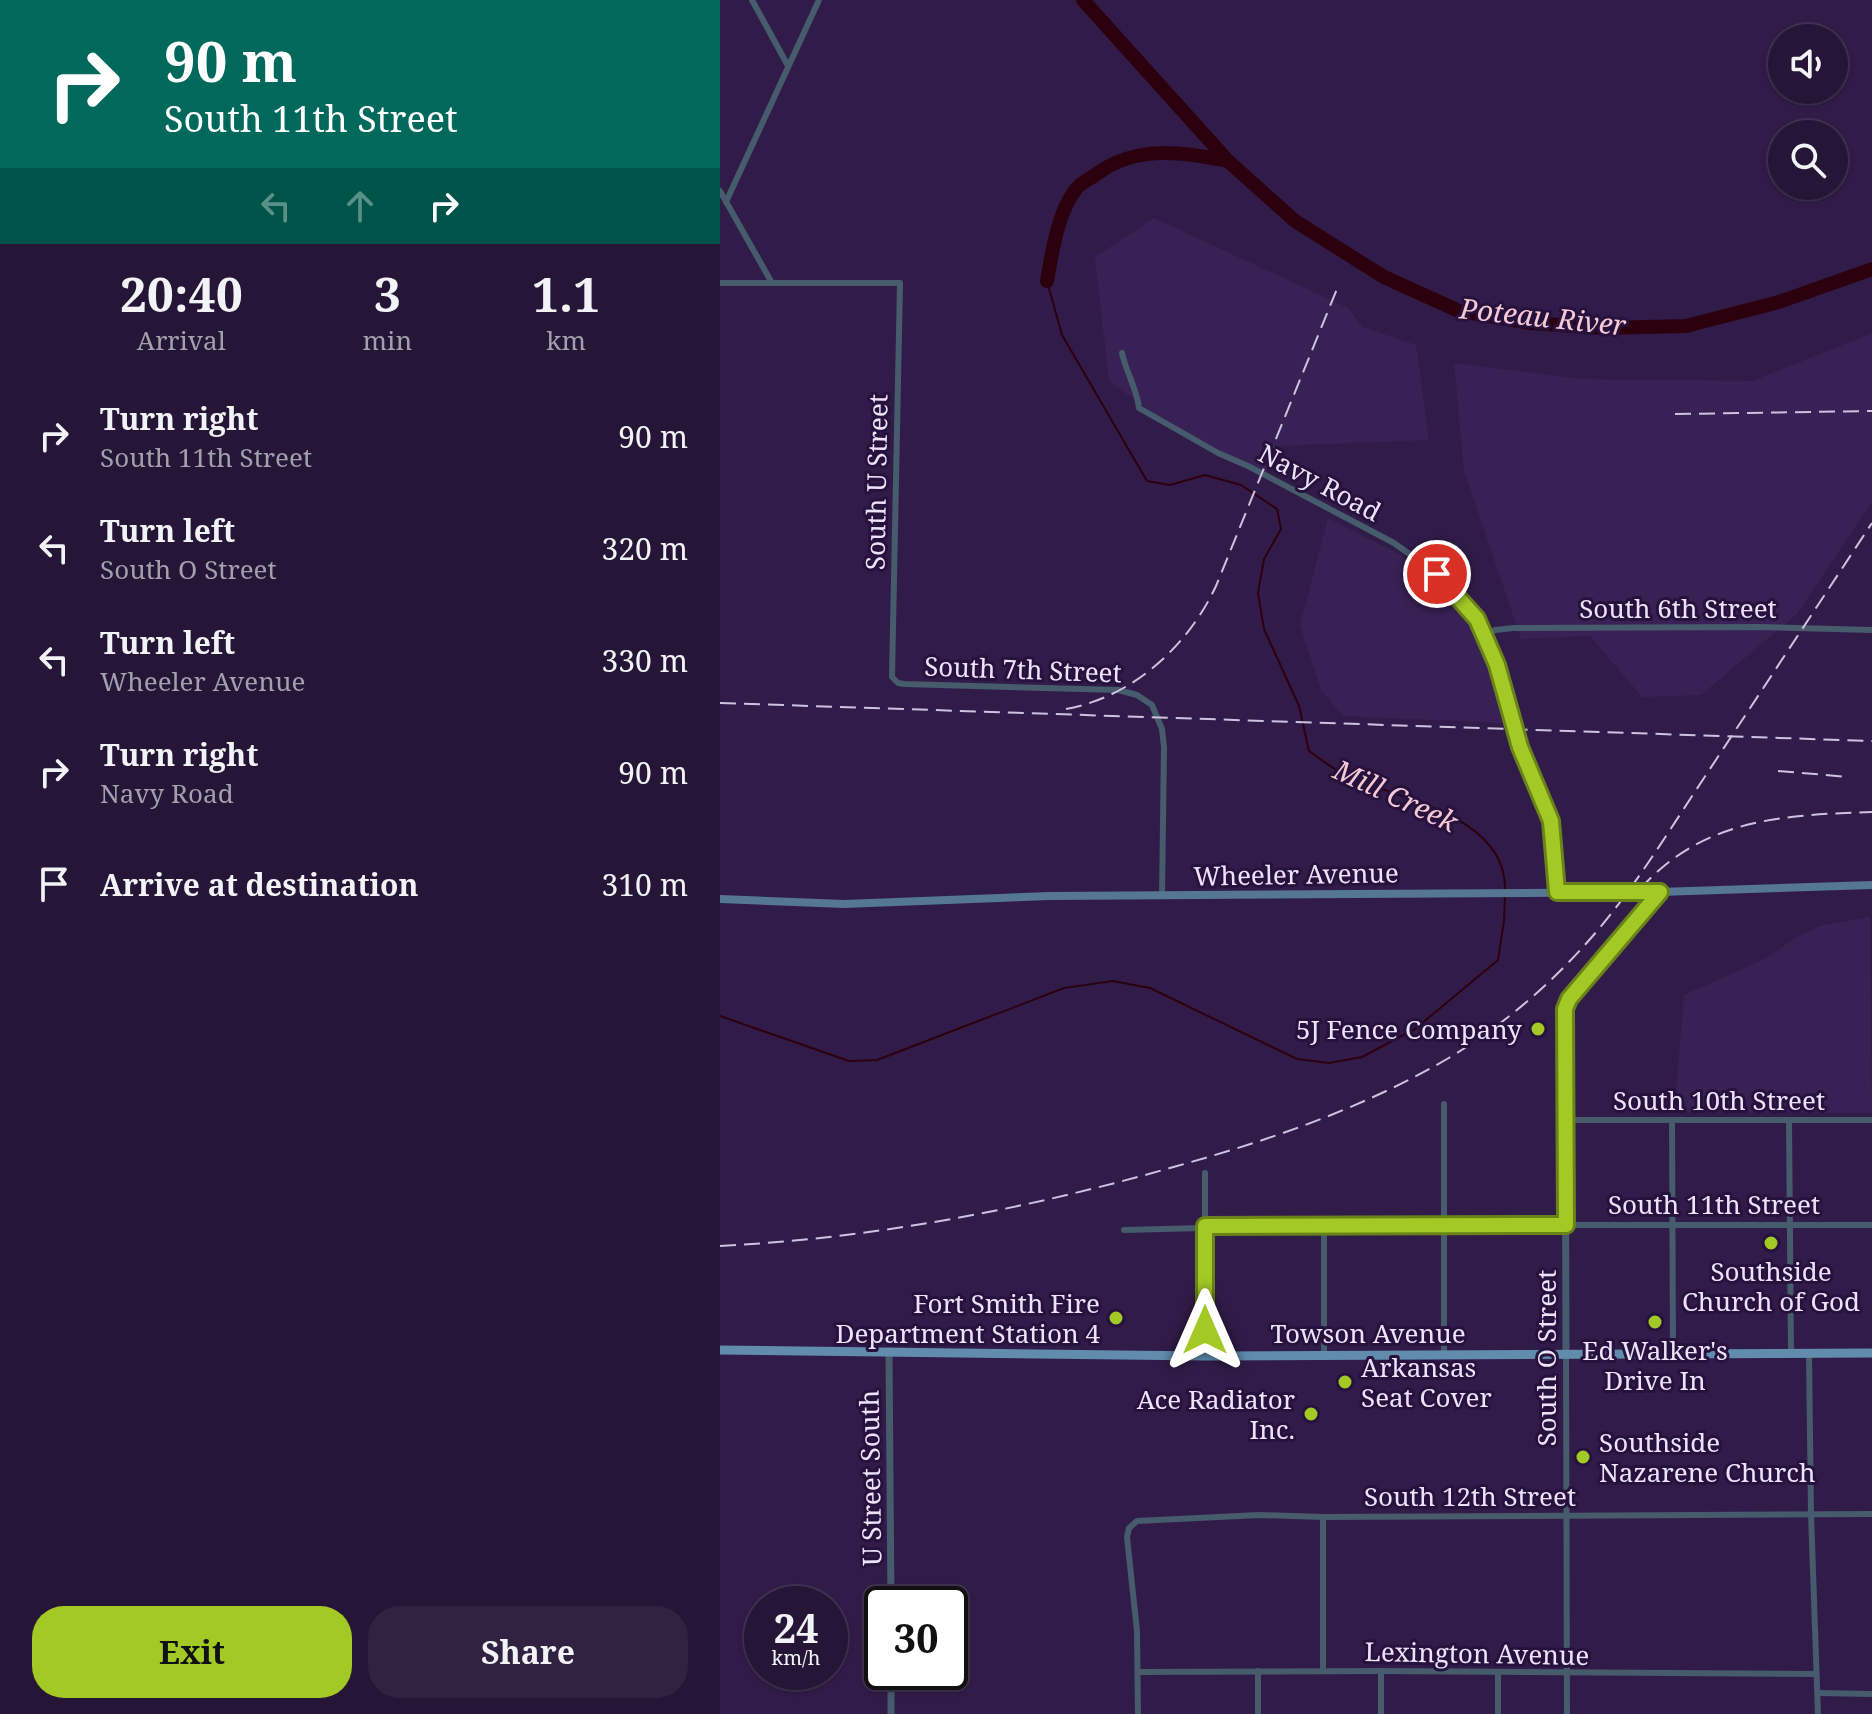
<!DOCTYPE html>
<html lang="en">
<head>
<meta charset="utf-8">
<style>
  :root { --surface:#251537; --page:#312242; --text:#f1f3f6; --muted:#a39fad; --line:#423452; --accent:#a3c926 }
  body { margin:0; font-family:"Noto Serif",serif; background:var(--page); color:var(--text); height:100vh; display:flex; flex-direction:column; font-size:30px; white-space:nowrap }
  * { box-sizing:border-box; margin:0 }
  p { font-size:26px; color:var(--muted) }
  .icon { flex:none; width:44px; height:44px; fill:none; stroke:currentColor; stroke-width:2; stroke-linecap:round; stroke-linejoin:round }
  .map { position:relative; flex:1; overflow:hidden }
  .drawer { display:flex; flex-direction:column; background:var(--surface); width:720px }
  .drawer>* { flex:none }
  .banner { background:#00695c; color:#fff; overflow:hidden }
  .buttons { position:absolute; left:1048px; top:24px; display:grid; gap:16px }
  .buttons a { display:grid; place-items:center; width:80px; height:80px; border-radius:50%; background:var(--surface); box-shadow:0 2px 6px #0004,0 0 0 2px var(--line); font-size:40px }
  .speed { position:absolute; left:24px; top:1586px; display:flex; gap:16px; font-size:40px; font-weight:700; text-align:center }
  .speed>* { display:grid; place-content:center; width:104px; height:104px; border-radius:50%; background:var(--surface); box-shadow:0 2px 6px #0004,0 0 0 2px var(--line); line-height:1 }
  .speed small { font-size:20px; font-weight:400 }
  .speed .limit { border:4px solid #111; border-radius:12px; background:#fff; color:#111 }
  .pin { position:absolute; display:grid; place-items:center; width:68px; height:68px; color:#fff; margin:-34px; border:4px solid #fff; border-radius:50%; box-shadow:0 2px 8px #0007 }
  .me { position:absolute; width:88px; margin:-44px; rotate:0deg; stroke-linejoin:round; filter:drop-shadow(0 0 6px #0008) }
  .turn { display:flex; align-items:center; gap:28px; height:168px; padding:0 32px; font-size:36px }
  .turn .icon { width:104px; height:104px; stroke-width:2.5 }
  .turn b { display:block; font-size:56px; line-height:68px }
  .lanes { display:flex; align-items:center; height:76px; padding:0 32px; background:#0003; justify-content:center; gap:40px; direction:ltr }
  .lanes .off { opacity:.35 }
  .eta { display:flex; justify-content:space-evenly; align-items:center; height:136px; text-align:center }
  .eta b { font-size:48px; font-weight:700; line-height:56px }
  .cta { display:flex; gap:16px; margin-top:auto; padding:16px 32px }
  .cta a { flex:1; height:92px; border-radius:32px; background:var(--accent); color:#111; font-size:32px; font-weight:700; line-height:92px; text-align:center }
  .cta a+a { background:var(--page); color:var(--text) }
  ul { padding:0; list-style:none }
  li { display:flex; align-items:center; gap:24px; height:112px; padding:0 32px }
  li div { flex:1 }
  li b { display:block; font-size:30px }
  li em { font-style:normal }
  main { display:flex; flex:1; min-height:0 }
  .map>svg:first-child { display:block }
  .built { fill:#392155 }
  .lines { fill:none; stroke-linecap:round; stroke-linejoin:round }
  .stream { stroke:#2d000f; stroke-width:2 }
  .river { stroke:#2d000f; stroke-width:14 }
  .minor { stroke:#465b6b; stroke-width:6 }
  .tertiary { stroke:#465b6b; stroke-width:7 }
  .secondary { stroke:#557791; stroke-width:8 }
  .primary { stroke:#618cae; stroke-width:9 }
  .rail { stroke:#cec3de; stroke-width:2; stroke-dasharray:16 8; stroke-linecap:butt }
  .route-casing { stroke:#6a8319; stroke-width:20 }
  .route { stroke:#a3c926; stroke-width:14 }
  .poi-dot { fill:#a3c926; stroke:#27123e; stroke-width:3 }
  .labels { text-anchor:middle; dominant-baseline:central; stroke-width:6; stroke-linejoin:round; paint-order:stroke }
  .street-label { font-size:26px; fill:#ece3fb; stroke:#27123e }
  .poi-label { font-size:26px; fill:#ece3fb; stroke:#27123e; text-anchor:end }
  .water-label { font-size:28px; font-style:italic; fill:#f7c9d4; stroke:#27123e }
</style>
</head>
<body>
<main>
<section class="drawer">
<div class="banner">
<div class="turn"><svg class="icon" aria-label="right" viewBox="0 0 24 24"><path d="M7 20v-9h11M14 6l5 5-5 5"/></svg><div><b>90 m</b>South 11th Street</div></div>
<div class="lanes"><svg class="icon off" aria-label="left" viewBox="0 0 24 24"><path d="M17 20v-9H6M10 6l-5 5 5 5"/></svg><svg class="icon off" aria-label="ahead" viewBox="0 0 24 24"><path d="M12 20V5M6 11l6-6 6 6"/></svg><svg class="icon" aria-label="right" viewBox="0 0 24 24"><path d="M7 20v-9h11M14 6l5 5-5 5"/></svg></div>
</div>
<div class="eta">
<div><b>20:40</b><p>Arrival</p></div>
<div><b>3</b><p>min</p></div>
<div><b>1.1</b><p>km</p></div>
</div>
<ul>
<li><svg class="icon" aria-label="right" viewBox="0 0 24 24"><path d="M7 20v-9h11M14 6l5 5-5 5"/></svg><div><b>Turn right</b><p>South 11th Street</p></div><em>90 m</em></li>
<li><svg class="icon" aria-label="left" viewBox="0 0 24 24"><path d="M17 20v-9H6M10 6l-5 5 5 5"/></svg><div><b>Turn left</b><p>South O Street</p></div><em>320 m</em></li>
<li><svg class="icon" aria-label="left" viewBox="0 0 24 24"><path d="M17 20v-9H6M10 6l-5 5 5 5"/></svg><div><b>Turn left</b><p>Wheeler Avenue</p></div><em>330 m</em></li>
<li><svg class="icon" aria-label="right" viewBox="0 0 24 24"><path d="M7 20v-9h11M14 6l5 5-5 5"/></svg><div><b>Turn right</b><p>Navy Road</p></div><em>90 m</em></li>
<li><svg class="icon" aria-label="arrive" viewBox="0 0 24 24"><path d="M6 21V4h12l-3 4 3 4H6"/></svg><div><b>Arrive at destination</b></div><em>310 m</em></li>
</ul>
<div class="cta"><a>Exit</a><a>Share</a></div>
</section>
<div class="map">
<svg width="1152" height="1714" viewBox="0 0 1152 1714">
  <rect width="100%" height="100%" fill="#311c49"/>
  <g class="built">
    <polygon points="434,218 628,308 643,327 696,345 709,440 553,446 546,472 463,434 389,381 375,257"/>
    <polygon points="1152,333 1152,502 1077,614 981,695 922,697 870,636 801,639 744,470 734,363 861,379 1032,381"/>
    <polygon points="608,518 679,554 736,603 762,645 782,723 623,716 601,690 580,625"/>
    <polygon points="1150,917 1152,1113 961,1112 955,1104 964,995 1047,958 1078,936 1100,926"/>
  </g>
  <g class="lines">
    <g class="stream">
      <path d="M 327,281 L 342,335 L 427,481 L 450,485 L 485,475 L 521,485 L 557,509 L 561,529 L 544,559 L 538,593 L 544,629 L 579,706 L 589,751 C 601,759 613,769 625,775 C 676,799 786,814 785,889"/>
      <polyline points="0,1016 129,1061 157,1060 344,988 393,981 430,988 577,1059 609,1063 642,1057 695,1029 778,960 784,921 785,895"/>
    </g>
    <g class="river">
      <polyline points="363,0 508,161 575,221 664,277 739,311 811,323 883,328 966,326 1059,302 1152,269"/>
      <path d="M 327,281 C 332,253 338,210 357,188 C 362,182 372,178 378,173 C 417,145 463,152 508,161"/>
    </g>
    <g class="minor">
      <polyline points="32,0 67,64"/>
      <polyline points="0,191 52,283"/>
      <polyline points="6,202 99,0"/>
      <polyline points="0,283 180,283 172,677 178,683 184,684 398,690 417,695 432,705 442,729 444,747 442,896"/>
      <path d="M 402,353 C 406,372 417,389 419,408 L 498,453 L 528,466 L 674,543 L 717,574 L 732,589 L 757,619 L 771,650 L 800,747 L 828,811 L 834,834 L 837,892"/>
      <polyline points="765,635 775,630 793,628 1038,627 1152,630"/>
      <polyline points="724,1104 724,1355"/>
      <polyline points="845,1120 1152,1120"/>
      <polyline points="952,1120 953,1354"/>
      <polyline points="1069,1121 1071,1354"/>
      <polyline points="485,1173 485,1356"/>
      <polyline points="404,1230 604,1225 1152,1225"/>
      <polyline points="846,1354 847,1714"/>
      <polyline points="1089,1354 1091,1514 1098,1714"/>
      <polyline points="604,1355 604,1225"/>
      <polyline points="538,1671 538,1714"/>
      <polyline points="603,1671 603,1517"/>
      <polyline points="661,1671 661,1714"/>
      <polyline points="418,1672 661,1671 1096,1674"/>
      <polyline points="778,1673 778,1714"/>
      <polyline points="1098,1693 1152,1694"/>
      <polyline points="418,1714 417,1631 407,1537 409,1528 417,1521 539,1515 603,1517 1152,1514"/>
    </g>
    <g class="tertiary">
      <polyline points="169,1351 171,1604"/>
      <polyline points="846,1354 845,1009 849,999 940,892"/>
      <polyline points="171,1672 171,1714"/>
    </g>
    <polyline class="secondary" points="0,899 124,904 329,896 940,892 1152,885"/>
    <polyline class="primary" points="0,1350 485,1356 1152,1353"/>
    <g class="rail">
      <polyline points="955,414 1152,411"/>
      <polyline points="0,703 1152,741"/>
      <path d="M 346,709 C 413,697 468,646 496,586 L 619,284"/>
      <polyline points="1058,771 1129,777"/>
      <path d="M 920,889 C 984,818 1063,815 1152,812"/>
      <path d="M 0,1246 C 155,1238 308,1209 457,1166 C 550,1140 643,1108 727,1059 C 780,1028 831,984 871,938 C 914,889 948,832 984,778 C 1040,693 1096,608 1152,523"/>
    </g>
  </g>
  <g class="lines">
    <g class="route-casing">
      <polyline id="route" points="485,1330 485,1226 846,1225 845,1009 849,999 940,892 837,892 831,821 800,747 777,665 757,619 717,574"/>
    </g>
    <use href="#route" class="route"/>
  </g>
  <g class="poi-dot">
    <circle cx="818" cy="1029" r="8"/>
    <circle cx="1051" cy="1243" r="8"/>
    <circle cx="396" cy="1318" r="8"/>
    <circle cx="935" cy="1322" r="8"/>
    <circle cx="625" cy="1382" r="8"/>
    <circle cx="591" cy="1414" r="8"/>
    <circle cx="863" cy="1457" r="8"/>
  </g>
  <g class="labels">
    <g class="street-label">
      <text transform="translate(156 482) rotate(-89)">South U Street</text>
      <text transform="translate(600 482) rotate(28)">Navy Road</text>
      <text x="958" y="608">South 6th Street</text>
      <text transform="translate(303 669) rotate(2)">South 7th Street</text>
      <text transform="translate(576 874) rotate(-1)">Wheeler Avenue</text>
      <text x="999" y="1100">South 10th Street</text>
      <text x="994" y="1204">South 11th Street</text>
      <text x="648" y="1333">Towson Avenue</text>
      <text transform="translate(826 1358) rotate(-90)">South O Street</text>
      <text transform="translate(150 1478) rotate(-91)">U Street South</text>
      <text x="750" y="1496">South 12th Street</text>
      <text transform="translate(757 1653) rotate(1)">Lexington Avenue</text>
    </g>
    <g class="poi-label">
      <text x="802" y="1029">5J Fence Company</text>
      <text x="1051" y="1271" text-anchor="middle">Southside<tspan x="1051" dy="30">Church of God</tspan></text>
      <text x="380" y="1303">Fort Smith Fire<tspan x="380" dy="30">Department Station 4</tspan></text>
      <text x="935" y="1350" text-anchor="middle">Ed Walker's<tspan x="935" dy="30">Drive In</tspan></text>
      <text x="641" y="1367" text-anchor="start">Arkansas<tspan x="641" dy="30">Seat Cover</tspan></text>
      <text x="575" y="1399">Ace Radiator<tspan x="575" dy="30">Inc.</tspan></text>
      <text x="879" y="1442" text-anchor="start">Southside<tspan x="879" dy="30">Nazarene Church</tspan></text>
    </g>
    <g class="water-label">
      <text transform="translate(823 316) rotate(6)">Poteau River</text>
      <text transform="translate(676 795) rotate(25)">Mill Creek</text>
    </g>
  </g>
</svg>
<div class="buttons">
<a><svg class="icon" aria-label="sound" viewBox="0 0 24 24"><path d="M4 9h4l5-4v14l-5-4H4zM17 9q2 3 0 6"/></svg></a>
<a><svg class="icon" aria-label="search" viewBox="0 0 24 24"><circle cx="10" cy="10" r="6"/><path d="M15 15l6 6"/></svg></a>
</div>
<div class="speed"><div>24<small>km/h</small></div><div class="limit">30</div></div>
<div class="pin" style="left:717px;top:574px;background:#d93025"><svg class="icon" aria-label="arrive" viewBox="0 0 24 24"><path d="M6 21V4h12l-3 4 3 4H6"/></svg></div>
<svg class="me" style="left:485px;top:1330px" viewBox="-20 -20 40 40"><path d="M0-17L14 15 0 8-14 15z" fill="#a3c926" stroke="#fff" stroke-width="4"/></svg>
</div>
</main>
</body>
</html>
